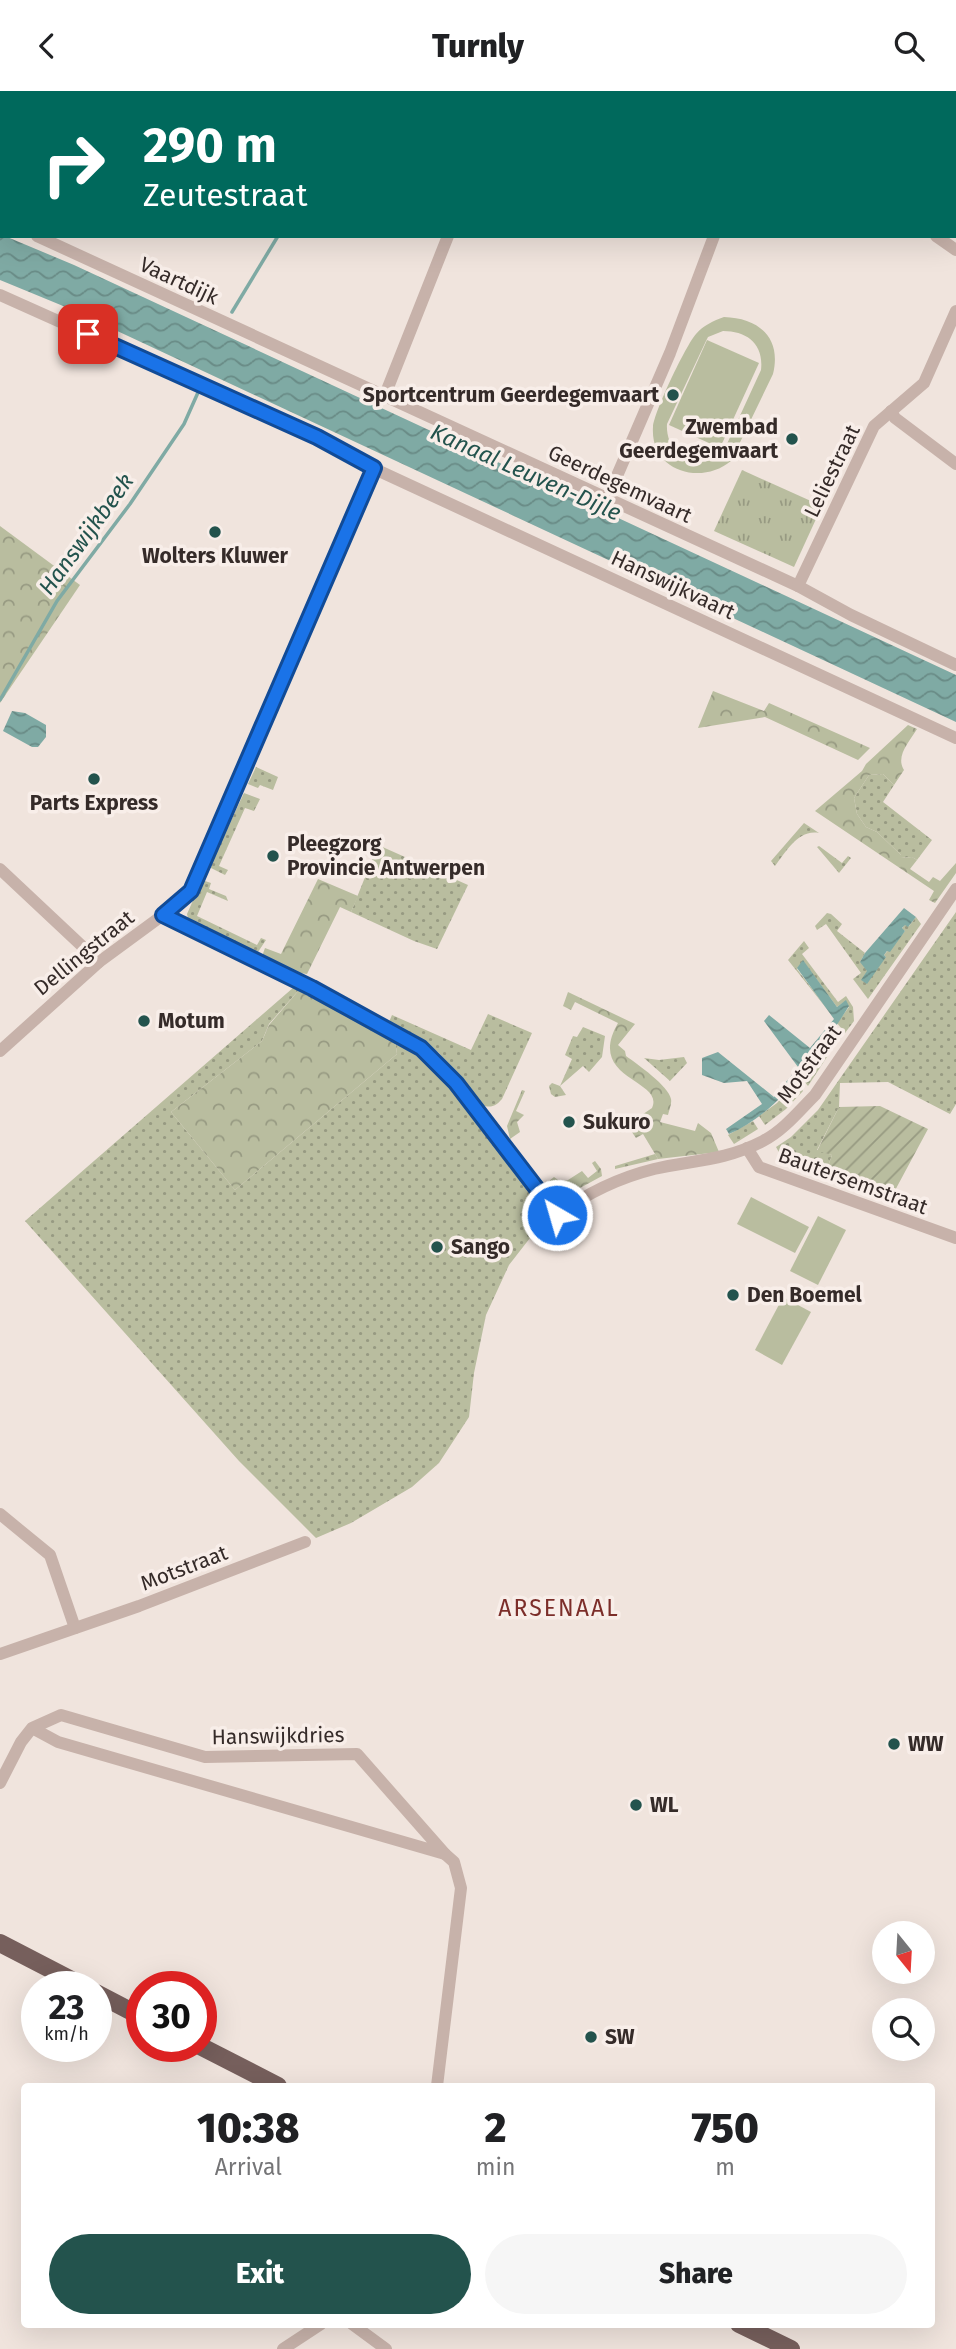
<!DOCTYPE html>
<html lang="en">
<head>
<meta charset="utf-8">
<style>
  :root { --surface:#fff; --page:#f6f6f6; --text:#202124; --muted:#757577; --accent:#23534d }
  body { margin:0; font-family:"Fira Sans",sans-serif; background:var(--page); color:var(--text); height:100vh; display:flex; flex-direction:column; font-size:26px; white-space:nowrap }
  * { box-sizing:border-box; margin:0 }
  p { font-size:23px; color:var(--muted) }
  .icon { flex:none; width:38px; height:38px; fill:none; stroke:currentColor; stroke-width:2; stroke-linecap:round; stroke-linejoin:round }
  .map { position:relative; flex:1; overflow:hidden }
  .sheet { position:absolute; left:21px; top:1992px; width:914px; height:245px; display:flex; flex-direction:column; background:var(--surface); border-radius:7px; box-shadow:0 7px 28px #0002 }
  .sheet>* { flex:none }
  .hud { position:absolute; left:0px; top:0px; width:957px; height:147px; box-shadow:0 7px 28px #0002; background:#00695c; color:#fff; overflow:hidden }
  .needle { width:46px; rotate:162deg }
  .tools { position:absolute; left:872px; top:1830px; display:grid; gap:14px }
  .tools a { display:grid; place-items:center; width:63px; height:63px; border-radius:50%; background:var(--surface); box-shadow:0 7px 28px #0002; font-size:35px }
  .speed { position:absolute; left:21px; top:1880px; display:flex; gap:14px; font-size:35px; font-weight:700; text-align:center }
  .speed>* { display:grid; place-content:center; width:91px; height:91px; border-radius:50%; background:var(--surface); box-shadow:0 7px 28px #0002; line-height:1 }
  .speed small { font-size:18px; font-weight:400 }
  .speed .limit { border:10px solid #d22; background:#fff; color:#111 }
  .pin { position:absolute; display:grid; place-items:center; width:60px; height:60px; color:#fff; margin:-30px; border-radius:14px; box-shadow:0 4px 10px #0006 }
  .me { position:absolute; width:77px; margin:-38px; rotate:322deg; stroke-linejoin:round; filter:drop-shadow(0 0 5px #0008) }
  .turn { display:flex; align-items:center; gap:24px; height:147px; padding:0 28px; font-size:32px }
  .turn .icon { width:91px; height:91px; stroke-width:2.5 }
  .turn b { display:block; font-size:49px; line-height:60px }
  .eta { display:flex; justify-content:space-evenly; align-items:center; height:119px; text-align:center }
  .eta b { font-size:42px; font-weight:800; line-height:49px }
  .button { display:flex; gap:14px; margin-top:auto; padding:14px 28px }
  .button a { flex:1; height:80px; border-radius:42px; background:var(--accent); color:#fff; font-size:28px; font-weight:800; line-height:80px; text-align:center }
  .button a+a { background:var(--page); color:var(--text) }
  header { display:flex; justify-content:space-between; align-items:center; height:91px; padding:0 28px; background:var(--surface); font-size:32px; font-weight:800 }
  .map>svg:first-child { display:block }
  .grass { fill:url(#grass-dots) }
  .forest { fill:url(#forest-crowns) }
  .park { fill:url(#park-tufts) }
  .garden { fill:url(#garden-furrows) }
  .pitch { fill:#b9bd9f; fill-rule:evenodd }
  .water { fill:url(#water-waves) }
  .lines { fill:none; stroke-linecap:round; stroke-linejoin:round }
  .stream { stroke:#7faaa4; stroke-width:3.5 }
  .street { stroke:#c7b2aa; stroke-width:12 }
  .primary { stroke:#765f5c; stroke-width:18 }
  .route-casing { stroke:#114b97; stroke-width:18 }
  .route { stroke:#1a73e8; stroke-width:12 }
  .poi-dot { fill:#23534d; stroke:#f8eee9; stroke-width:2.5 }
  .labels { text-anchor:middle; dominant-baseline:central; stroke-width:7; stroke-linejoin:round; paint-order:stroke }
  .street-label { font-size:21px; fill:#352b29; stroke:#f8eee9 }
  .poi-label { font-size:21px; font-weight:bold; fill:#352b29; stroke:#f8eee9; text-anchor:start }
  .water-label { font-size:23px; font-style:italic; fill:#23534d; stroke:#f8eee9 }
  .neighbourhood-label { font-size:23px; letter-spacing:2px; fill:#7c2e2a; stroke:#f8eee9 }
</style>
</head>
<body>
<header><svg class="icon" aria-label="back" viewBox="0 0 24 24"><path d="M15 5l-7 7 7 7"/></svg>Turnly<svg class="icon" aria-label="search" viewBox="0 0 24 24"><circle cx="10" cy="10" r="6"/><path d="M15 15l6 6"/></svg></header>
<div class="map">
<svg width="956" height="2258" viewBox="0 0 956 2258">
  <defs>
    <pattern id="grass-dots" width="8" height="8" patternUnits="userSpaceOnUse" patternTransform="scale(1.75)"><rect width="8" height="8" fill="#b9bd9f"/><path d="M2 2h.1M6 6h.1" fill="none" stroke="#979a82" stroke-width="1.8" stroke-linecap="round"/></pattern>
    <pattern id="forest-crowns" width="20" height="18" patternUnits="userSpaceOnUse" patternTransform="scale(1.75)"><rect width="20" height="18" fill="#b9bd9f"/><path d="M2 6a3 3 0 1 1 6 0M12 15a3 3 0 1 1 6 0" fill="none" stroke="#979a82"/></pattern>
    <pattern id="park-tufts" width="24" height="20" patternUnits="userSpaceOnUse" patternTransform="scale(1.75)"><rect width="24" height="20" fill="#b9bd9f"/><path d="M3 7l-1-3M5 7V3M7 7l1-3M15 17l-1-3M17 17v-4M19 17l1-3" fill="none" stroke="#979a82"/></pattern>
    <pattern id="garden-furrows" width="10" height="10" patternUnits="userSpaceOnUse" patternTransform="scale(1.75)"><rect width="10" height="10" fill="#b9bd9f"/><path d="M-1 1l2-2M0 10L10 0M9 11l2-2" fill="none" stroke="#979a82"/></pattern>
    <pattern id="water-waves" width="16" height="10" patternUnits="userSpaceOnUse" patternTransform="scale(1.75)"><rect width="16" height="10" fill="#7faaa4"/><path d="M0 5q4-4 8 0t8 0" fill="none" stroke="#698b86"/></pattern>
  </defs>
  <rect width="100%" height="100%" fill="#f0e4dd"/>
  <g class="grass">
    <polygon points="256,676 278,686 273,699 260,694 258,697 248,693"/>
    <polygon points="883,683 894,694 883,711 932,749 917,769 912,766 901,767 901,764 877,741 866,736 857,723 854,707 869,684"/>
    <polygon points="244,702 260,708 254,720 245,717 219,775 228,779 225,784 209,776"/>
    <path d="M 804,732 L 819,742 C 798,738 786,761 775,775 L 771,770 Z"/>
    <polygon points="378,754 468,794 437,858 414,850 351,821"/>
    <polygon points="819,755 842,772 848,765 851,767 839,782 817,756"/>
    <polygon points="202,789 211,792 209,798 226,805 228,810 207,801 197,825 257,854 261,847 266,849 256,864 189,832 187,823"/>
    <polygon points="956,821 956,1013 950,1023 888,991 840,992 839,1016 817,1059 832,1064 826,1081 782,1067 776,1056 791,1046 818,1019"/>
    <polygon points="827,822 831,823 842,833 837,840 865,862 860,871 886,866 884,864 905,840 902,838 905,833 909,835 916,826 921,833 868,908 853,888 861,882 826,833 817,839 815,835"/>
    <polygon points="804,850 809,857 802,863 838,911 846,905 853,916 854,930 845,942 837,932 849,916 844,911 837,916 803,870 797,878 834,927 788,869"/>
    <polygon points="294,896 299,899 269,933 262,950 171,1021 235,1099 397,963 395,948 427,969 448,990 543,1115 544,1129 509,1174 486,1224 474,1282 469,1326 439,1372 412,1396 351,1432 316,1447 239,1370 25,1130"/>
    <path d="M 488,923 L 532,942 L 502,1008 C 495,1016 491,1017 481,1014 L 439,962 L 420,948 L 389,931 L 392,924 L 471,959 Z"/>
    <polygon points="583,936 605,945 602,966 589,981 583,975 560,995 566,1004 555,1006 551,1003 549,995 552,992 560,995 572,968 565,964 573,945 577,946"/>
    <polygon points="834,937 840,946 808,995 800,985"/>
    <polygon points="684,966 687,972 670,990 644,967 659,969"/>
    <polygon points="796,990 803,1000 786,1018 765,1034 759,1025 777,1012"/>
    <polygon points="753,1030 758,1038 734,1053 728,1044"/>
    <polygon points="655,1063 658,1068 615,1078 615,1075"/>
  </g>
  <g class="forest">
    <polygon points="0,435 80,494 0,612"/>
    <polygon points="713,600 764,620 769,612 870,657 858,669 765,626 698,637"/>
    <path d="M 908,634 L 917,638 C 910,650 895,665 904,679 L 894,694 L 883,683 L 869,684 L 854,707 L 857,723 L 866,736 L 877,741 L 901,764 L 901,767 L 912,766 L 917,769 L 910,778 L 929,791 L 933,786 L 940,790 L 956,772 L 956,782 L 935,812 L 929,809 L 934,800 L 815,720 L 862,680 L 866,673 Z"/>
    <polygon points="318,788 358,805 351,821 340,816 307,883 293,881 261,868 265,857 281,863"/>
    <polygon points="299,899 395,948 397,963 235,1099 171,1021 262,950 269,934"/>
    <path d="M 568,901 L 635,933 L 618,954 L 625,960 L 626,965 C 637,973 669,995 671,1008 C 672,1013 669,1019 668,1024 L 663,1023 L 660,1031 L 695,1040 L 698,1032 L 711,1042 L 719,1061 L 658,1068 L 643,1043 L 636,1047 L 627,1034 L 652,1017 C 665,988 585,989 618,932 L 575,911 L 571,919 L 563,915 Z"/>
    <polygon points="522,999 525,1000 516,1020 524,1024 517,1031 520,1041 510,1048 507,1035"/>
    <polygon points="595,1070 601,1078 602,1085 569,1103 556,1104 544,1094 554,1086 561,1091 568,1089 582,1080 588,1087 597,1080 592,1072"/>
  </g>
  <polygon class="park" points="742,379 822,415 794,476 714,440"/>
  <polygon class="garden" points="880,1015 928,1038 892,1105 826,1081 832,1064 817,1060 839,1016"/>
  <g class="pitch">
    <path d="M 724,226 C 758,227 782,246 773,283 L 731,370 C 701,395 650,380 653,336 C 654,321 686,254 696,243 C 704,234 713,230 724,226 ZM 723,240 C 747,240 764,253 761,279 L 726,355 C 723,358 721,362 718,364 C 693,383 665,361 667,333 L 706,250 L 708,246 Z"/>
    <polygon points="707,249 759,272 720,357 669,334"/>
    <polygon points="751,1106 809,1136 795,1162 737,1133"/>
    <polygon points="818,1125 846,1139 818,1194 790,1180"/>
    <polygon points="783,1206 811,1221 782,1274 755,1259"/>
  </g>
  <g class="water">
    <polygon points="0,143 74,174 956,584 956,631 68,217 0,189"/>
    <polygon points="12,620 25,622 46,634 46,646 38,656 32,656 3,640"/>
    <polygon points="904,817 916,826 908,836 905,834 902,837 905,840 890,861 887,860 884,864 886,866 867,893 861,889 867,880 860,871 865,862"/>
    <path d="M 803,869 L 837,916 L 846,909 L 849,915 C 819,962 781,1021 729,1043 L 726,1038 L 762,1013 L 747,990 L 724,992 L 702,984 L 702,967 L 718,961 L 774,1006 L 798,976 L 764,930 L 769,924 L 810,957 L 834,928 L 797,877 Z"/>
  </g>
  <g class="lines">
    <g class="stream">
      <polyline points="228,2 229,0"/>
      <polyline points="300,2 301,0"/>
      <polyline points="361,2 362,0"/>
      <polyline points="232,221 278,145"/>
      <polyline points="0,609 57,510 130,413 184,333 200,297"/>
    </g>
    <g class="street">
      <polyline points="511,2 511,0"/>
      <polyline points="769,2 770,0"/>
      <polyline points="0,130 2,130"/>
      <polyline points="37,145 798,495 851,524 956,574"/>
      <polyline points="936,145 956,159"/>
      <polyline points="0,204 317,346 364,373 956,647"/>
      <polyline points="385,304 448,145"/>
      <polyline points="891,320 895,327 956,373"/>
      <polyline points="607,408 670,262 714,145"/>
      <polyline points="798,495 874,335 924,292 956,220"/>
      <polyline points="0,778 99,871"/>
      <path d="M 163,824 L 312,897 L 421,957 L 456,992 L 557,1124 C 587,1102 618,1087 654,1078 C 694,1069 724,1070 763,1050 C 784,1039 799,1020 815,1004 L 956,798"/>
      <polyline points="0,960 99,871 163,824 191,800 374,377"/>
      <polyline points="747,1057 759,1076 956,1147"/>
      <polyline points="0,1423 50,1464 75,1537"/>
      <polyline points="0,1563 139,1515 305,1451"/>
      <polyline points="0,1692 21,1651 32,1637 61,1624 205,1666 357,1663 445,1763 58,1651 32,1637"/>
      <polyline points="437,1995 461,1797 454,1771 445,1763"/>
      <polyline points="352,2233 386,2258"/>
      <polyline points="283,2258 321,2233"/>
    </g>
    <g class="primary">
      <polyline points="0,1852 83,1895"/>
      <polyline points="96,1902 142,1926"/>
      <polyline points="200,1955 278,1995"/>
      <polyline points="739,2233 791,2258"/>
    </g>
  </g>
  <g class="lines">
    <g class="route-casing">
      <polyline id="route" points="88,243 317,346 374,377 191,800 163,824 312,897 421,957 456,992 557,1124"/>
    </g>
    <use href="#route" class="route"/>
  </g>
  <g class="poi-dot">
    <circle cx="673" cy="304" r="7"/>
    <circle cx="792" cy="348" r="7"/>
    <circle cx="215" cy="441" r="7"/>
    <circle cx="94" cy="688" r="7"/>
    <circle cx="273" cy="765" r="7"/>
    <circle cx="144" cy="930" r="7"/>
    <circle cx="569" cy="1031" r="7"/>
    <circle cx="437" cy="1156" r="7"/>
    <circle cx="733" cy="1204" r="7"/>
    <circle cx="894" cy="1653" r="7"/>
    <circle cx="636" cy="1714" r="7"/>
    <circle cx="591" cy="1946" r="7"/>
  </g>
  <g class="labels">
    <g class="street-label">
      <text transform="translate(179 190) rotate(25)">Vaartdijk</text>
      <text transform="translate(832 380) rotate(-64)">Leliestraat</text>
      <text transform="translate(620 393) rotate(25)">Geerdegemvaart</text>
      <text transform="translate(673 494) rotate(25)">Hanswijkvaart</text>
      <text transform="translate(84 862) rotate(-39)">Dellingstraat</text>
      <text transform="translate(809 973) rotate(-53)">Motstraat</text>
      <text transform="translate(853 1090) rotate(20)">Bautersemstraat</text>
      <text transform="translate(184 1477) rotate(-21)">Motstraat</text>
      <text transform="translate(278 1645) rotate(-1)">Hanswijkdries</text>
    </g>
    <g class="poi-label">
      <text x="659" y="304" text-anchor="end">Sportcentrum Geerdegemvaart</text>
      <text x="778" y="336" text-anchor="end">Zwembad<tspan x="778" dy="24">Geerdegemvaart</tspan></text>
      <text x="215" y="465" text-anchor="middle">Wolters Kluwer</text>
      <text x="94" y="712" text-anchor="middle">Parts Express</text>
      <text x="287" y="753">Pleegzorg<tspan x="287" dy="24">Provincie Antwerpen</tspan></text>
      <text x="158" y="930">Motum</text>
      <text x="583" y="1031">Sukuro</text>
      <text x="451" y="1156">Sango</text>
      <text x="747" y="1204">Den Boemel</text>
      <text x="908" y="1653">WW</text>
      <text x="650" y="1714">WL</text>
      <text x="605" y="1946">SW</text>
    </g>
    <g class="water-label">
      <text transform="translate(526 381) rotate(24)">Kanaal Leuven-Dijle</text>
      <text transform="translate(86 443) rotate(-54)">Hanswijkbeek</text>
    </g>
    <g class="neighbourhood-label">
      <text x="559" y="1517">ARSENAAL</text>
    </g>
  </g>
</svg>
<div class="tools">
<a><svg class="needle" viewBox="-14 -14 28 28"><path d="M0-13l5 13h-10z" fill="#e53935"/><path d="M0 13l5-13h-10z" fill="#757577"/></svg></a>
<a><svg class="icon" aria-label="search" viewBox="0 0 24 24"><circle cx="10" cy="10" r="6"/><path d="M15 15l6 6"/></svg></a>
</div>
<div class="speed"><div>23<small>km/h</small></div><div class="limit">30</div></div>
<div class="pin" style="left:88px;top:243px;background:#d93025"><svg class="icon" aria-label="arrive" viewBox="0 0 24 24"><path d="M6 21V4h12l-3 4 3 4H6"/></svg></div>
<svg class="me" style="left:557px;top:1124px" viewBox="-20 -20 40 40"><circle r="17" fill="#1a73e8" stroke="#fff" stroke-width="3"/><path d="M0-11L8 9 0 5-8 9z" fill="#fff"/></svg>
<div class="hud">
<div class="turn"><svg class="icon" aria-label="right" viewBox="0 0 24 24"><path d="M7 20v-9h11M14 6l5 5-5 5"/></svg><div><b>290 m</b>Zeutestraat</div></div>
</div>
<section class="sheet">
<div class="eta">
<div><b>10:38</b><p>Arrival</p></div>
<div><b>2</b><p>min</p></div>
<div><b>750</b><p>m</p></div>
</div>
<div class="button"><a>Exit</a><a>Share</a></div>
</section>
</div>
</body>
</html>
